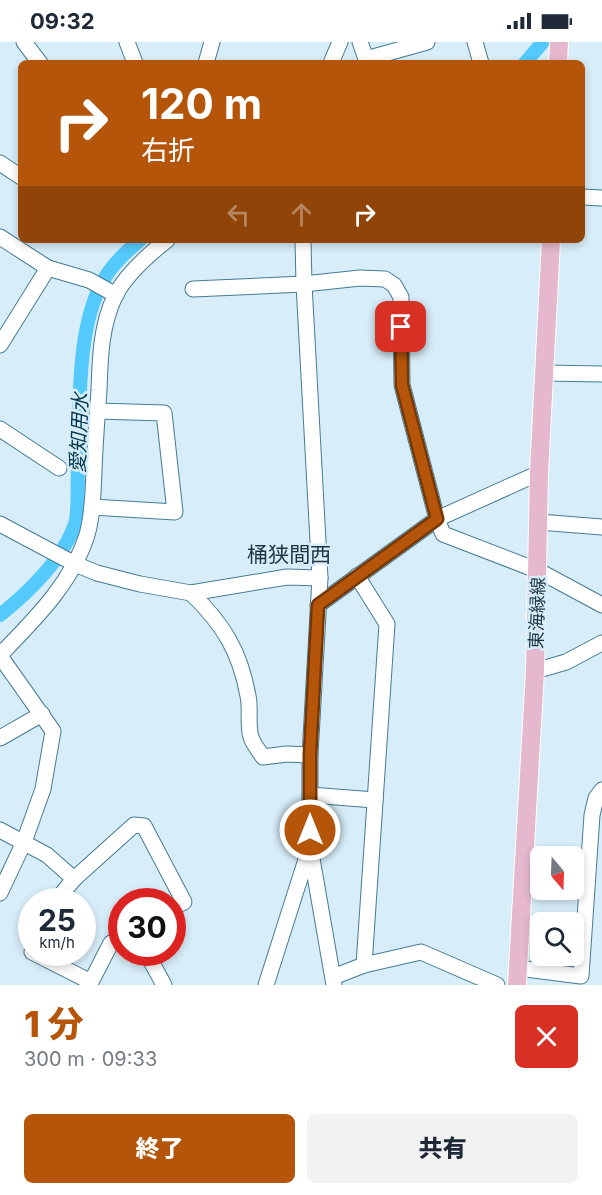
<!DOCTYPE html>
<html lang="ja">
<head>
<meta charset="utf-8">
<style>
  :root { --surface:#fff; --page:#f2f2f3; --text:#1f2937; --muted:#747a83; --accent:#b45509 }
  body { margin:0; font-family:Inter,"Noto Sans JP",sans-serif; background:var(--page); color:var(--text); height:100vh; display:flex; flex-direction:column; font-size:22px; white-space:nowrap }
  * { box-sizing:border-box; margin:0 }
  p { font-size:20px; color:var(--muted) }
  .icon { flex:none; width:33px; height:33px; fill:none; stroke:currentColor; stroke-width:2; stroke-linecap:round; stroke-linejoin:round }
  .map { position:relative; height:943px; overflow:hidden }
  .drawer { display:flex; flex-direction:column; background:var(--surface); flex:1 }
  .drawer>* { flex:none }
  .hud { position:absolute; left:18px; top:18px; width:567px; height:183px; border-radius:9px; box-shadow:0 3px 9px #0003; background:#b45509; color:#fff; overflow:hidden }
  .needle { width:39px; rotate:161deg }
  .buttons { position:absolute; left:530px; top:804px; display:grid; gap:12px }
  .buttons a { display:grid; place-items:center; width:54px; height:54px; border-radius:9px; background:var(--surface); box-shadow:0 3px 9px #0003; font-size:30px }
  .speed { position:absolute; left:18px; top:846px; display:flex; gap:12px; font-size:30px; font-weight:700; text-align:center }
  .speed>* { display:grid; place-content:center; width:78px; height:78px; border-radius:50%; background:var(--surface); box-shadow:0 3px 9px #0003; line-height:1 }
  .speed small { font-size:15px; font-weight:400 }
  .speed .limit { border:9px solid #d22; background:#fff; color:#111 }
  .pin { position:absolute; display:grid; place-items:center; width:51px; height:51px; color:#fff; margin:-26px; border-radius:12px; box-shadow:0 3px 9px #0006 }
  .me { position:absolute; width:66px; margin:-33px; rotate:0deg; stroke-linejoin:round; filter:drop-shadow(0 0 4px #0008) }
  .turn { display:flex; align-items:center; gap:21px; height:126px; padding:0 24px; font-size:27px }
  .turn .icon { width:78px; height:78px; stroke-width:2.5 }
  .turn b { display:block; font-size:42px; line-height:51px }
  .lanes { display:flex; align-items:center; height:57px; padding:0 24px; background:#0003; justify-content:center; gap:30px; direction:ltr }
  .lanes .off { opacity:.35 }
  .round { display:grid; place-items:center; flex:none; width:63px; height:63px; border-radius:9px; background:var(--page) }
  .head { display:flex; align-items:center; justify-content:space-between; height:102px; padding:0 24px }
  h1 { font-size:36px; font-weight:800; line-height:45px; color:var(--accent) }
  .cta { display:flex; gap:12px; margin-top:auto; padding:12px 24px }
  .cta a { flex:1; height:69px; border-radius:9px; background:var(--accent); color:#fff; font-size:24px; font-weight:800; line-height:69px; text-align:center }
  .cta a+a { background:var(--page); color:var(--text) }
  .status { display:flex; justify-content:space-between; align-items:center; height:42px; padding:0 30px; background:var(--surface); direction:ltr }
  .status svg { height:16px; fill:currentColor }
  .map>svg:first-child { display:block }
  .lines { fill:none; stroke-linecap:round; stroke-linejoin:round }
  .canal { stroke:#54c9fc; stroke-width:14 }
  .minor-casing { stroke:#447b95; stroke-width:17 }
  .major-casing { stroke:#fff; stroke-width:20 }
  .minor { stroke:#fff; stroke-width:15 }
  .major { stroke:#e5b8cd; stroke-width:18 }
  .route-casing { stroke:#753706; stroke-width:15 }
  .route { stroke:#b45509; stroke-width:10 }
  .labels { text-anchor:middle; dominant-baseline:central; stroke-width:5; stroke-linejoin:round; paint-order:stroke }
  .street-label { font-size:18px; fill:#1e3540; stroke:#d7edf9 }
  .water-label { font-size:20px; font-style:italic; fill:#02384d; stroke:#d7edf9 }
  .quarter-label { font-size:21px; fill:#1e3540; stroke:#d7edf9 }
</style>
</head>
<body>
<div class="status"><b>09:32</b><svg viewBox="0 0 49 12"><path d="M0 12V9h3v3zM5 12V6h3v6zM10 12V3h3v9zM15 12V0h3v12zM26 1h20v11H26zM47 4h2v5h-2z"/></svg></div>
<div class="map">
<svg width="602" height="943" viewBox="0 0 602 943">
  <rect width="100%" height="100%" fill="#d7edf9"/>
  <g class="lines">
    <g class="canal">
      <polyline points="525,21 543,0"/>
      <path d="M 0,573 C 28,551 63,517 75,482 C 79,470 77,441 78,427 C 80,372 75,281 106,234 C 114,221 128,208 140,198"/>
    </g>
    <g class="minor-casing">
      <g id="minor">
        <polyline points="24,0 40,21"/>
        <polyline points="127,0 135,21"/>
        <polyline points="360,0 366,17 427,0"/>
        <polyline points="475,0 481,21"/>
        <polyline points="206,21 212,0"/>
        <polyline points="331,21 340,0"/>
        <polyline points="0,121 21,135"/>
        <polyline points="582,155 602,156"/>
        <polyline points="0,195 48,226 89,238 116,253"/>
        <polyline points="303,198 304,242 320,536 310,713 310,805 334,943"/>
        <polyline points="193,247 304,242 360,236 385,237 394,243 401,255 402,343 437,477 443,492 539,529 602,563"/>
        <polyline points="0,303 48,226"/>
        <polyline points="545,331 602,332"/>
        <polyline points="0,387 59,426"/>
        <polyline points="92,465 175,470 164,371 97,369"/>
        <polyline points="539,480 602,485"/>
        <polyline points="0,482 75,522 97,531 140,542 191,551 287,535 320,536"/>
        <polyline points="357,534 387,582 364,923"/>
        <path d="M 191,551 C 223,582 240,609 248,654 C 251,667 247,683 251,695 C 253,702 259,709 263,715 L 287,712 L 310,713"/>
        <polyline points="318,563 437,477 539,431"/>
        <path d="M 0,613 C 34,578 72,541 87,493 C 93,472 93,450 94,429 C 95,402 97,375 99,348 C 100,316 101,283 115,254 C 126,232 148,213 167,198"/>
        <polyline points="0,614 53,689 43,747 24,800 0,851"/>
        <polyline points="535,629 566,620 602,601"/>
        <polyline points="0,696 42,672"/>
        <polyline points="310,753 375,758"/>
        <polyline points="0,788 47,813 74,837"/>
        <polyline points="55,860 74,837 134,783 144,784 184,860 172,866"/>
        <polyline points="32,910 91,940 111,901 122,896"/>
        <polyline points="146,910 164,943"/>
        <polyline points="518,926 581,934 592,773 596,756 602,748"/>
        <polyline points="333,935 364,923 421,910 497,943"/>
        <polyline points="266,943 309,808"/>
      </g>
    </g>
    <g class="major-casing">
      <g id="major">
        <polyline points="558,21 559,0"/>
        <polyline points="517,943 535,629 539,431 551,198"/>
      </g>
    </g>
    <use href="#minor" class="minor"/>
    <use href="#major" class="major"/>
  </g>
  <g class="lines">
    <g class="route-casing">
      <polyline id="route" points="310,788 310,713 318,563 437,477 402,343 401,285"/>
    </g>
    <use href="#route" class="route"/>
  </g>
  <g class="labels">
    <g class="street-label">
      <text transform="translate(537 571) rotate(-88)">東海緑線</text>
    </g>
    <g class="water-label">
      <text transform="translate(79 391) rotate(-88)">愛知用水</text>
    </g>
    <g class="quarter-label">
      <text x="289" y="512">桶狭間西</text>
    </g>
  </g>
</svg>
<div class="buttons">
<a><svg class="needle" viewBox="-14 -14 28 28"><path d="M0-13l5 13h-10z" fill="#e53935"/><path d="M0 13l5-13h-10z" fill="#747a83"/></svg></a>
<a><svg class="icon" aria-label="search" viewBox="0 0 24 24"><circle cx="10" cy="10" r="6"/><path d="M15 15l6 6"/></svg></a>
</div>
<div class="speed"><div>25<small>km/h</small></div><div class="limit">30</div></div>
<div class="pin" style="left:401px;top:285px;background:#d93025"><svg class="icon" aria-label="arrive" viewBox="0 0 24 24"><path d="M6 21V4h12l-3 4 3 4H6"/></svg></div>
<svg class="me" style="left:310px;top:788px" viewBox="-20 -20 40 40"><circle r="17" fill="#b45509" stroke="#fff" stroke-width="3"/><path d="M0-11L8 9 0 5-8 9z" fill="#fff"/></svg>
<div class="hud">
<div class="turn"><svg class="icon" aria-label="right" viewBox="0 0 24 24"><path d="M7 20v-9h11M14 6l5 5-5 5"/></svg><div><b>120 m</b>右折</div></div>
<div class="lanes"><svg class="icon off" aria-label="left" viewBox="0 0 24 24"><path d="M17 20v-9H6M10 6l-5 5 5 5"/></svg><svg class="icon off" aria-label="ahead" viewBox="0 0 24 24"><path d="M12 20V5M6 11l6-6 6 6"/></svg><svg class="icon" aria-label="right" viewBox="0 0 24 24"><path d="M7 20v-9h11M14 6l5 5-5 5"/></svg></div>
</div>
</div>
<section class="drawer">
<div class="head"><div><h1>1 分</h1><p>300 m · 09:33</p></div><a class="round" style="background:#d93025;color:#fff"><svg class="icon" aria-label="close" viewBox="0 0 24 24"><path d="M6 6l12 12M18 6L6 18"/></svg></a></div>
<div class="cta"><a>終了</a><a>共有</a></div>
</section>
</body>
</html>
